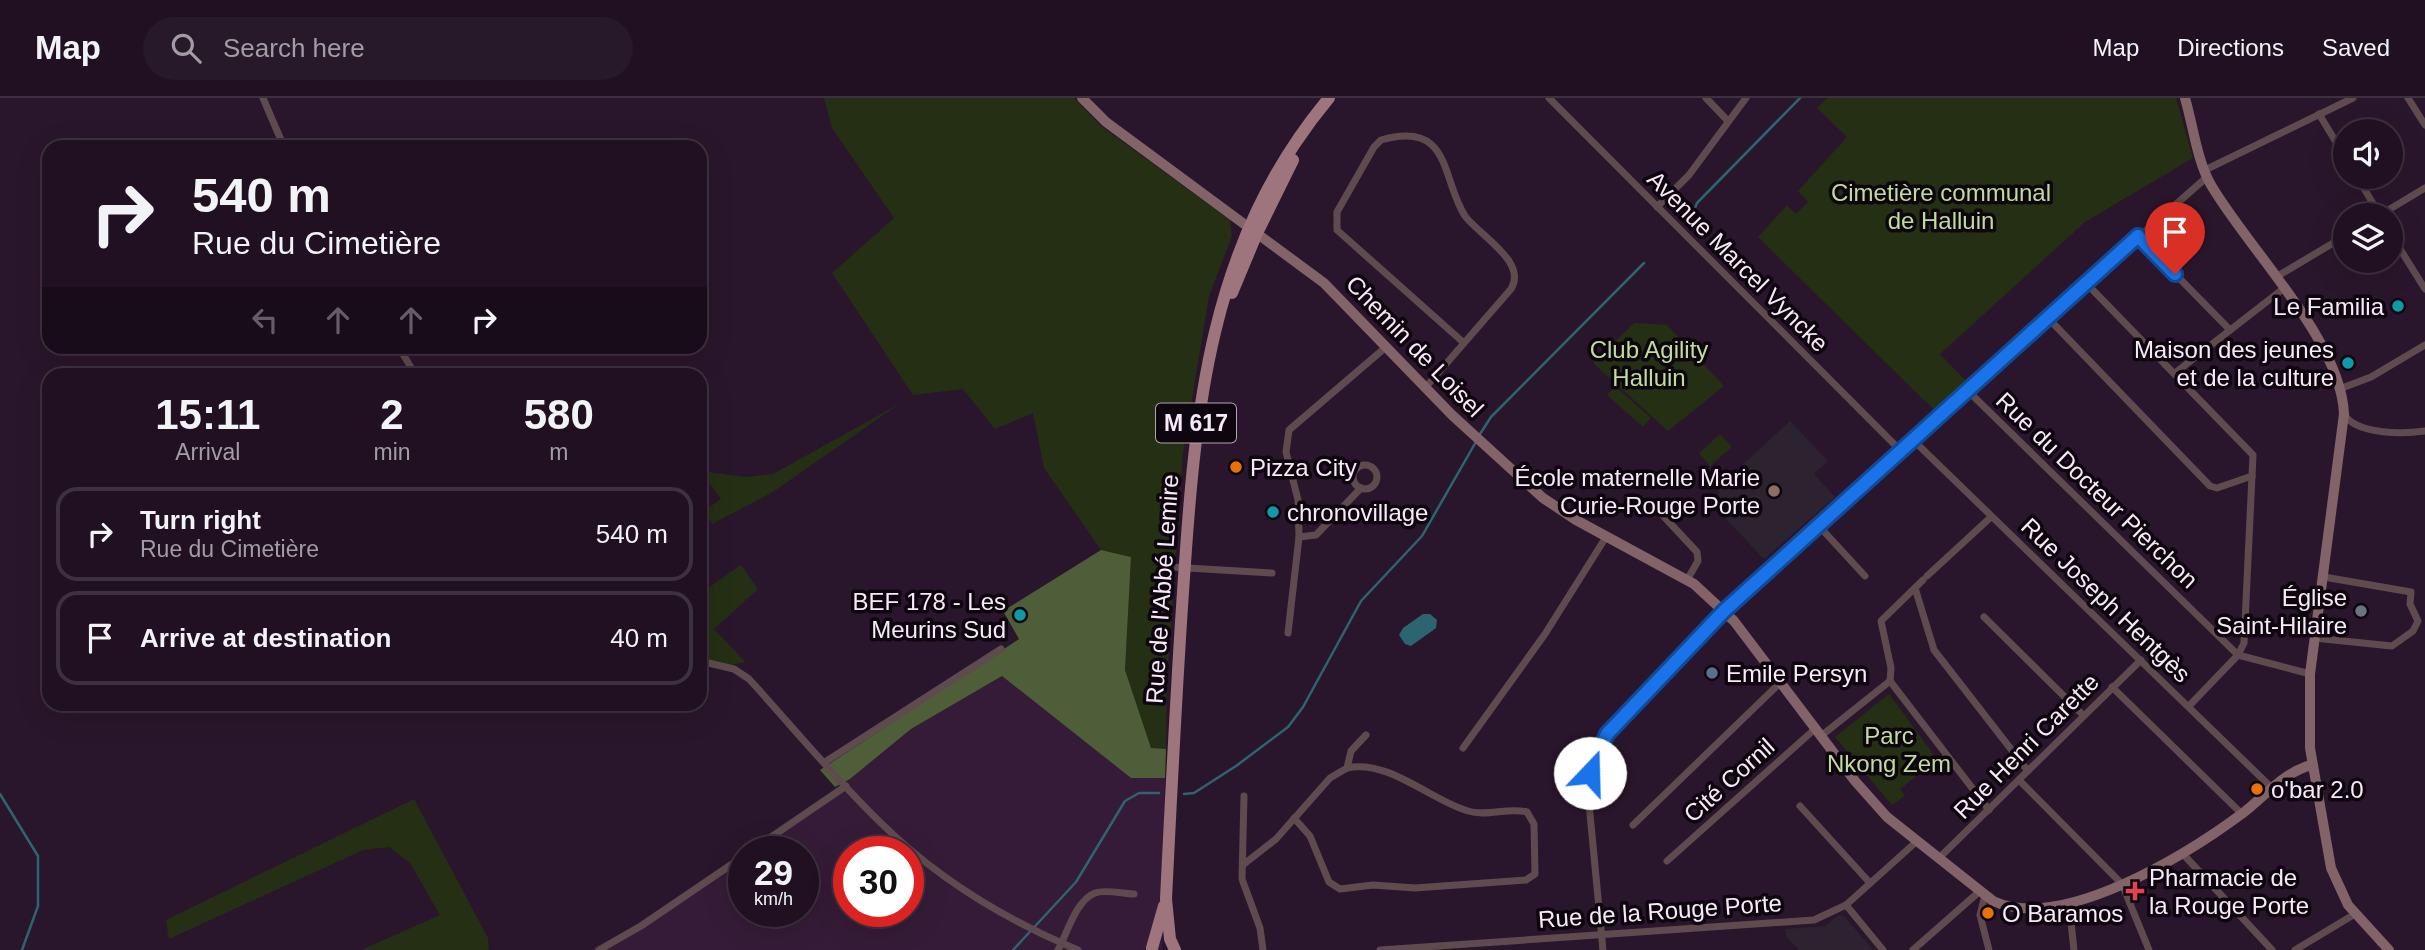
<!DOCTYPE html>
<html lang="en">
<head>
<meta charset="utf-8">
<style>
  :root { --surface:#201021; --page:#28192a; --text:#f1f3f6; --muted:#a29da5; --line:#3d303f }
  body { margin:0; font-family:Arial,sans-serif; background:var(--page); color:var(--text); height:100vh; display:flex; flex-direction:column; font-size:26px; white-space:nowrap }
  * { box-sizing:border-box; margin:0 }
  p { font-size:23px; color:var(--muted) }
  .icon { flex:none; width:38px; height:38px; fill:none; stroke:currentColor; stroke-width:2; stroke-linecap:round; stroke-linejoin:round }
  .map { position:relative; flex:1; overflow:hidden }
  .side { position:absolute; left:42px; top:270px; width:665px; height:343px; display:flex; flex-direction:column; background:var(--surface); border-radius:21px; box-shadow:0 7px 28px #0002,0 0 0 2px var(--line) }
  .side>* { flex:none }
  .hud { position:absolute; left:42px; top:42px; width:665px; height:214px; border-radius:21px; box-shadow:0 7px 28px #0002,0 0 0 2px var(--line); background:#201021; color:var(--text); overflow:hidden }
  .buttons { position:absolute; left:2333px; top:21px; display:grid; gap:14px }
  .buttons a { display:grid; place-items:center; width:70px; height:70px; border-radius:50%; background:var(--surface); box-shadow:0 7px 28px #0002,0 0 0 2px var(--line); font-size:35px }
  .speed { position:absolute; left:728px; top:738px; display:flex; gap:14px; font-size:35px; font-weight:700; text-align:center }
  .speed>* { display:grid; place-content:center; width:91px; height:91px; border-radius:50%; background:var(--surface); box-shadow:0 7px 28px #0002,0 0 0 2px var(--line); line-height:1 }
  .speed small { font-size:18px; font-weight:400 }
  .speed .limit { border:10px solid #d22; background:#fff; color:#111 }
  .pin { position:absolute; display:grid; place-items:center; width:60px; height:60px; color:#fff; margin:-72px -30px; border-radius:50% 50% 50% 0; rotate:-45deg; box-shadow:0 0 7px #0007 }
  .pin .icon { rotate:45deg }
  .me { position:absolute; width:77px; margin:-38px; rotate:21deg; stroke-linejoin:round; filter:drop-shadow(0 0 5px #0008) }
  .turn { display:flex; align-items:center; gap:24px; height:147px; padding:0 35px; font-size:32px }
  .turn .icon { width:91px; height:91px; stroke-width:2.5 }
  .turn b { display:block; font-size:49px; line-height:60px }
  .lanes { display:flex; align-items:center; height:66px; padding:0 35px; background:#0003; justify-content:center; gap:35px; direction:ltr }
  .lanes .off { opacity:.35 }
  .eta { display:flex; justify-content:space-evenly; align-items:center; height:119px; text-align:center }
  .eta b { font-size:42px; font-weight:700; line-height:49px }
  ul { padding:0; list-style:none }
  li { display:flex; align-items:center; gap:21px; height:94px; margin:0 14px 10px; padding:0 21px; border:4px solid var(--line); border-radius:21px }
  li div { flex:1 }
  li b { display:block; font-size:26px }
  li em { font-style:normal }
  header { display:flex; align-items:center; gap:42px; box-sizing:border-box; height:98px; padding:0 35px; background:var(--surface); border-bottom:2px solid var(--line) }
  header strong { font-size:33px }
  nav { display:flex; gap:38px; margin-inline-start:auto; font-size:24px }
  .search { width:490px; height:63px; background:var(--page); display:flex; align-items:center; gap:18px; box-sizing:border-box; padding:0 24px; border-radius:38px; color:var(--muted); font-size:26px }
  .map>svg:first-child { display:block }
  .built { fill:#351b37; fill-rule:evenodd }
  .education { fill:#2d222f }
  .green { fill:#242f13 }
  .forest { fill:#4e5e38 }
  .water { fill:#2c656f }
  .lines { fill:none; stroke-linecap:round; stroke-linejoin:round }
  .stream { stroke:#2c656f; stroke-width:2.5 }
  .street { stroke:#5f4b4e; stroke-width:7 }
  .secondary { stroke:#826368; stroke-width:10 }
  .primary { stroke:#9e757c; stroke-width:12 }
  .route-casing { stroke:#114b97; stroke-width:18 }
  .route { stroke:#1a73e8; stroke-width:12 }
  .culture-dot { fill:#0f9aa8; stroke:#0e060f; stroke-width:2.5 }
  .food-dot { fill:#e8710a; stroke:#0e060f; stroke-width:2.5 }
  .education-dot { fill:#8d6e63; stroke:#0e060f; stroke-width:2.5 }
  .worship-dot { fill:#6b7280; stroke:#0e060f; stroke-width:2.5 }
  .service-dot { fill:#5c6f8a; stroke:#0e060f; stroke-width:2.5 }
  .health-dot { fill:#e0444e; stroke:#0e060f; stroke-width:2.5 }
  .labels { text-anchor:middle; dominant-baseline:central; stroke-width:7; stroke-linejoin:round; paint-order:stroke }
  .shield { fill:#0e060f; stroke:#b1a5b1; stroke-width:2 }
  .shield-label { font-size:23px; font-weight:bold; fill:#f7e9f7 }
  .park-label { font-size:24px; fill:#c0dc9b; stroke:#0e060f }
  .street-label { font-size:24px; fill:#f7e9f7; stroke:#0e060f }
  .poi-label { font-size:24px; fill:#f7e9f7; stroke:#0e060f; text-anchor:start }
</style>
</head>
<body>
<header>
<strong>Map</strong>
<div class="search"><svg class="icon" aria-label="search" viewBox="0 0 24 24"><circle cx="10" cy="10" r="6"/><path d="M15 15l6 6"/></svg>Search here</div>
<nav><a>Map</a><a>Directions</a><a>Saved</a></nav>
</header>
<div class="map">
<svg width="2425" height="852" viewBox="0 0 2425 852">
  <rect width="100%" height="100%" fill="#2a162c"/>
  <path class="built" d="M 1002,578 L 1131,680 L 1165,680 L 1162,852 L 591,852 L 641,823 L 850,681 L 911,631 ZM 744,754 L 803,754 L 803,814 L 744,814 ZM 849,754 L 908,754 L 908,814 L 849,814 Z"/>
  <g class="education">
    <polygon points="1790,323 1828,363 1814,376 1835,399 1764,461 1710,404 1720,395 1716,391"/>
    <polygon points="1839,817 1844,818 1873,852 1799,852 1786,838 1785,831 1825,828"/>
  </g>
  <g class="green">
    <polygon points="824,0 1074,0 1101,28 1230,122 1232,138 1209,198 1183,355 1167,584 1166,651 1151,651 1125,572 1131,459 1101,452 1044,370 1033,315 995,331 963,291 913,297 832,175 894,120 832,30"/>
    <polygon points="1827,0 2176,0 2193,60 2085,124 1940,256 1966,283 1934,312 1758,139 1787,107 1796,116 1808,104 1798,93 1847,39 1817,10"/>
    <polygon points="1634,225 1667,227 1724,288 1668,333 1593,265"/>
    <polygon points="1615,288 1651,320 1643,329 1607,297"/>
    <polygon points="899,306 773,394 712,426 704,412 721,401 700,373 746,379 773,376"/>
    <polygon points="1720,336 1732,349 1710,368 1699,355"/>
    <polygon points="741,467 758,491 714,531 745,564 731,567 700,560 700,492 702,494"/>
    <polygon points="1889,596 1937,661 1900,691 1905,698 1892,707 1835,639"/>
    <polygon points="414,701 488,840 489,852 361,852 440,817 410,765 389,749 363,752 169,841 166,822"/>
  </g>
  <polygon class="forest" points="1101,452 1131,459 1125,572 1151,650 1166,651 1165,680 1131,680 1002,578 911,631 850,681 835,689 820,672 1019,541 1003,513"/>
  <polygon class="water" points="1423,516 1430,516 1437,522 1436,530 1411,548 1405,546 1399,537 1403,530"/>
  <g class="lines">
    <g class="stream">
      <polyline points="1690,122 1697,105 1800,0"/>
      <polyline points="1480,336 1491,319 1644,165"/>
      <polyline points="0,696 38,758 38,808 22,852"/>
      <polyline points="1184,696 1194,695 1236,668 1288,629 1303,609 1361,503 1422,438 1477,342"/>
      <polyline points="1013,852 1076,784 1125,703 1139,695 1159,695"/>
    </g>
    <g class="street">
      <polyline points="263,0 284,49"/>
      <polyline points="1549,0 1900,352"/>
      <polyline points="1706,0 1728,23"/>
      <polyline points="2408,0 2425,27"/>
      <polyline points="2319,16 2345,59"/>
      <polyline points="2205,72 2353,0"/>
      <polyline points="2357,79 2380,117"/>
      <polyline points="1657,109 1689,77 1746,0"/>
      <polyline points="2380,117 2425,90"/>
      <polyline points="2390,135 2425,191"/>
      <polyline points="2138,138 2230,232"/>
      <polyline points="2276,179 2345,138"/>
      <polyline points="2086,185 2253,357 2244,545 2238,557 2189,608"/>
      <polyline points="2047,219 2210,388 2217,390 2252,378"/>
      <polyline points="398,248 415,276"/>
      <polyline points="2175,275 2283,191"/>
      <path d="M 1425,290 L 1511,191 C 1528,164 1479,137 1465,118 C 1441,81 1452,22 1381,42 L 1374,49 L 1337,114 L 1337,132 L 1464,245"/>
      <polyline points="2342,290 2371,279 2425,247"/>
      <polyline points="1966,291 2238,557 2310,576"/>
      <path d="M 2344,316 C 2356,337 2404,336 2425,333"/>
      <polyline points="1912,341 2273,691"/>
      <circle cx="1365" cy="379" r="12"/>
      <polyline points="1654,408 1697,454 1698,463 1687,482"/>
      <polyline points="1818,427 1865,478"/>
      <polyline points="1299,439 1298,402 1286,354 1289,332 1386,249"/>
      <polyline points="1171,469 1272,475"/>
      <polyline points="1927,478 1991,419"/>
      <polyline points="1915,490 1934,552 2028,673"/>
      <polyline points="1984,519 2083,617"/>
      <polyline points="1288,535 1299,439 1316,437 1361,390"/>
      <polyline points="2314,540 2392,548 2413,533 2418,523 2410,506 2411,494 2324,479"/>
      <path d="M 700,563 L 734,571 L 749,581 C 793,629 835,681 882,726 C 938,781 1006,822 1078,852"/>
      <polyline points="1890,583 1989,712"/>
      <polyline points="1890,583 1891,570 1881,523 1923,482"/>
      <polyline points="2112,589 2242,716"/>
      <polyline points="1821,638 1890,583"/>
      <polyline points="1463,650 1545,536 1606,439"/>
      <polyline points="825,664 1001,551"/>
      <polyline points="2019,682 2122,786 2149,852"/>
      <polyline points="1244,698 1242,781 1260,830 1263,852"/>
      <polyline points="1800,708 1870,785"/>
      <path d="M 1294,720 L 1310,738 L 1329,784 L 1340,791 L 1373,787 L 1415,790 L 1526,782 L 1535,776 L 1534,726 L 1527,714 C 1508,709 1487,719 1468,713 C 1430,702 1389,661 1347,670"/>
      <polyline points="1633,727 1781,584"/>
      <polyline points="749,754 846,688"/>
      <polyline points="2183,756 2272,852"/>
      <polyline points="1938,761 2141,562"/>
      <polyline points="1667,763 1816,630"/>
      <polyline points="1244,766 1276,741 1330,680 1347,670 1351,653 1366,637"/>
      <polyline points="1985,797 1980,817 1989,852"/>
      <polyline points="2069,806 2074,852"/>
      <polyline points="1846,807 1883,852"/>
      <polyline points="599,852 641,828 744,758"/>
      <path d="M 1058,852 C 1067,836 1076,802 1095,795 C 1105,791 1123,796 1134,796"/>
      <polyline points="1380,852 1814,822 1846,807 1916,744"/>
      <polyline points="1603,852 1588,695 1592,668 1607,636 1732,506 2000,261 2207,79"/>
      <polyline points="1913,852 1980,793"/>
      <polyline points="2295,852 2355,816"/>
    </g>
    <g class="secondary">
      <path d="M 1082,0 L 1106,24 L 1324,185 L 1452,317 L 1543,400 L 1576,422 L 1694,486 L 1734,523 L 1855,683 L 1887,719 L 1993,803 C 2062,835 2189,755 2243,715 C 2265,698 2285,673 2312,667"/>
      <path d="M 2185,0 C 2193,27 2197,63 2211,87 C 2249,152 2341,242 2344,316 L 2310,576 L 2310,650 L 2331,770 L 2348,807 L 2389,852"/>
    </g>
    <g class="primary">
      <polyline points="1232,195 1257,135 1293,62"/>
      <polyline points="1152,850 1164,808"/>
      <path d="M 1175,852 L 1170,841 L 1166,801 C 1171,699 1176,596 1183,494 C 1195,313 1208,145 1329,0"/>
    </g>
  </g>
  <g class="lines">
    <g class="route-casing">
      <polyline id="route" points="1590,675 1607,636 1724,513 2138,138 2175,176"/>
    </g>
    <use href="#route" class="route"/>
  </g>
  <g class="culture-dot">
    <circle cx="2398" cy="208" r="7"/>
    <circle cx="2348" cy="265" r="7"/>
    <circle cx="1273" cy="414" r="7"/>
    <circle cx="1020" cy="517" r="7"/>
  </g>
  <g class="food-dot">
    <circle cx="1236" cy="369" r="7"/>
    <circle cx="2257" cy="691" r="7"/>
    <circle cx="1988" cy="815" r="7"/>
  </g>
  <circle class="education-dot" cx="1774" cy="393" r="7"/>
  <circle class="worship-dot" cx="2361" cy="513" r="7"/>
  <circle class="service-dot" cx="1712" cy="575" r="7"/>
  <path class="health-dot" d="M2131.5 782.5h7v7h7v7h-7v7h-7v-7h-7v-7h7z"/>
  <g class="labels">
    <rect class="shield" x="1156" y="305.5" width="80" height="39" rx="5"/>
    <g class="shield-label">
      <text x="1196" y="325">M 617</text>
    </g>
    <g class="park-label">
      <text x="1941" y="94">Cimetière communal<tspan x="1941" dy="28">de Halluin</tspan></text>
      <text x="1649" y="251">Club Agility<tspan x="1649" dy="28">Halluin</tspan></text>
      <text x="1889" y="637">Parc<tspan x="1889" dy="28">Nkong Zem</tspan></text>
    </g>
    <g class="street-label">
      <text transform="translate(1738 163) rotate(45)">Avenue Marcel Vyncke</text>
      <text transform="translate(1415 248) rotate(46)">Chemin de Loisel</text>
      <text transform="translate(2097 392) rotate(44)">Rue du Docteur Pierchon</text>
      <text transform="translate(1162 491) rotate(-86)">Rue de l'Abbé Lemire</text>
      <text transform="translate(2106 502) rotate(44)">Rue Joseph Hentgès</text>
      <text transform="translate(2026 648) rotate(-45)">Rue Henri Carette</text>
      <text transform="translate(1729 682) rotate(-42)">Cité Cornil</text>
      <text transform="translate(1660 813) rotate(-4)">Rue de la Rouge Porte</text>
    </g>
    <g class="poi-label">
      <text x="2384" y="208" text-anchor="end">Le Familia</text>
      <text x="2334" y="251" text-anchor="end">Maison des jeunes<tspan x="2334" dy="28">et de la culture</tspan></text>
      <text x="1250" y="369">Pizza City</text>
      <text x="1760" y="379" text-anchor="end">École maternelle Marie<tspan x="1760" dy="28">Curie-Rouge Porte</tspan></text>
      <text x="1287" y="414">chronovillage</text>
      <text x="2347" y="499" text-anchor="end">Église<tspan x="2347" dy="28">Saint-Hilaire</tspan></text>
      <text x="1006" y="503" text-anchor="end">BEF 178 - Les<tspan x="1006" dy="28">Meurins Sud</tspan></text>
      <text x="1726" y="575">Emile Persyn</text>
      <text x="2271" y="691">o'bar 2.0</text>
      <text x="2149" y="779">Pharmacie de<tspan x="2149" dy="28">la Rouge Porte</tspan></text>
      <text x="2002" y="815">O Baramos</text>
    </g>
  </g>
</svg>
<div class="buttons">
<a><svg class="icon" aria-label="sound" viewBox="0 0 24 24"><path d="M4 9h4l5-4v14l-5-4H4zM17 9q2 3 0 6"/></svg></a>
<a><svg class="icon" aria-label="layers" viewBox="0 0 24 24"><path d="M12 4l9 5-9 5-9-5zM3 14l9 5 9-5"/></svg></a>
</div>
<div class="speed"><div>29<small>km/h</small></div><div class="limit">30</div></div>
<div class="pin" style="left:2175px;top:176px;background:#d93025"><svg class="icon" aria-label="arrive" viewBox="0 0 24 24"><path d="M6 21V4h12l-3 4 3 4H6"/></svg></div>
<svg class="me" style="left:1590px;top:675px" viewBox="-20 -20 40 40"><circle r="19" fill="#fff"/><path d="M0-13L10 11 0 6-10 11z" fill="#1a73e8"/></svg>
<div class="hud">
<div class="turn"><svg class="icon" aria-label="right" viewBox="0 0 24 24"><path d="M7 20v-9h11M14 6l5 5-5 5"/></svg><div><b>540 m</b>Rue du Cimetière</div></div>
<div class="lanes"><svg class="icon off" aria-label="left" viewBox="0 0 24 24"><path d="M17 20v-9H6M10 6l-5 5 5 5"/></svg><svg class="icon off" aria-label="ahead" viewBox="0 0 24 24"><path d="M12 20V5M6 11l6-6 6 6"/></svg><svg class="icon off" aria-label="ahead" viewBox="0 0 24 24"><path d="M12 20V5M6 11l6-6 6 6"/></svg><svg class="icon" aria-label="right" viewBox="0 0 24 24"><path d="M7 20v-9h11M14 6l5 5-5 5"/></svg></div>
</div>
<section class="side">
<div class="eta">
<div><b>15:11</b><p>Arrival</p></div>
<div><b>2</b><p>min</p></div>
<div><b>580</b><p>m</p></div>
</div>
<ul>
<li><svg class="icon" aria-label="right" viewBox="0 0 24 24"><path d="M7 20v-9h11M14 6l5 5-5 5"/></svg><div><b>Turn right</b><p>Rue du Cimetière</p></div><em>540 m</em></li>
<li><svg class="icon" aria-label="arrive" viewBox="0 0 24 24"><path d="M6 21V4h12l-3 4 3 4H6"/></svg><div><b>Arrive at destination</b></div><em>40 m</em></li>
</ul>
</section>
</div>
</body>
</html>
